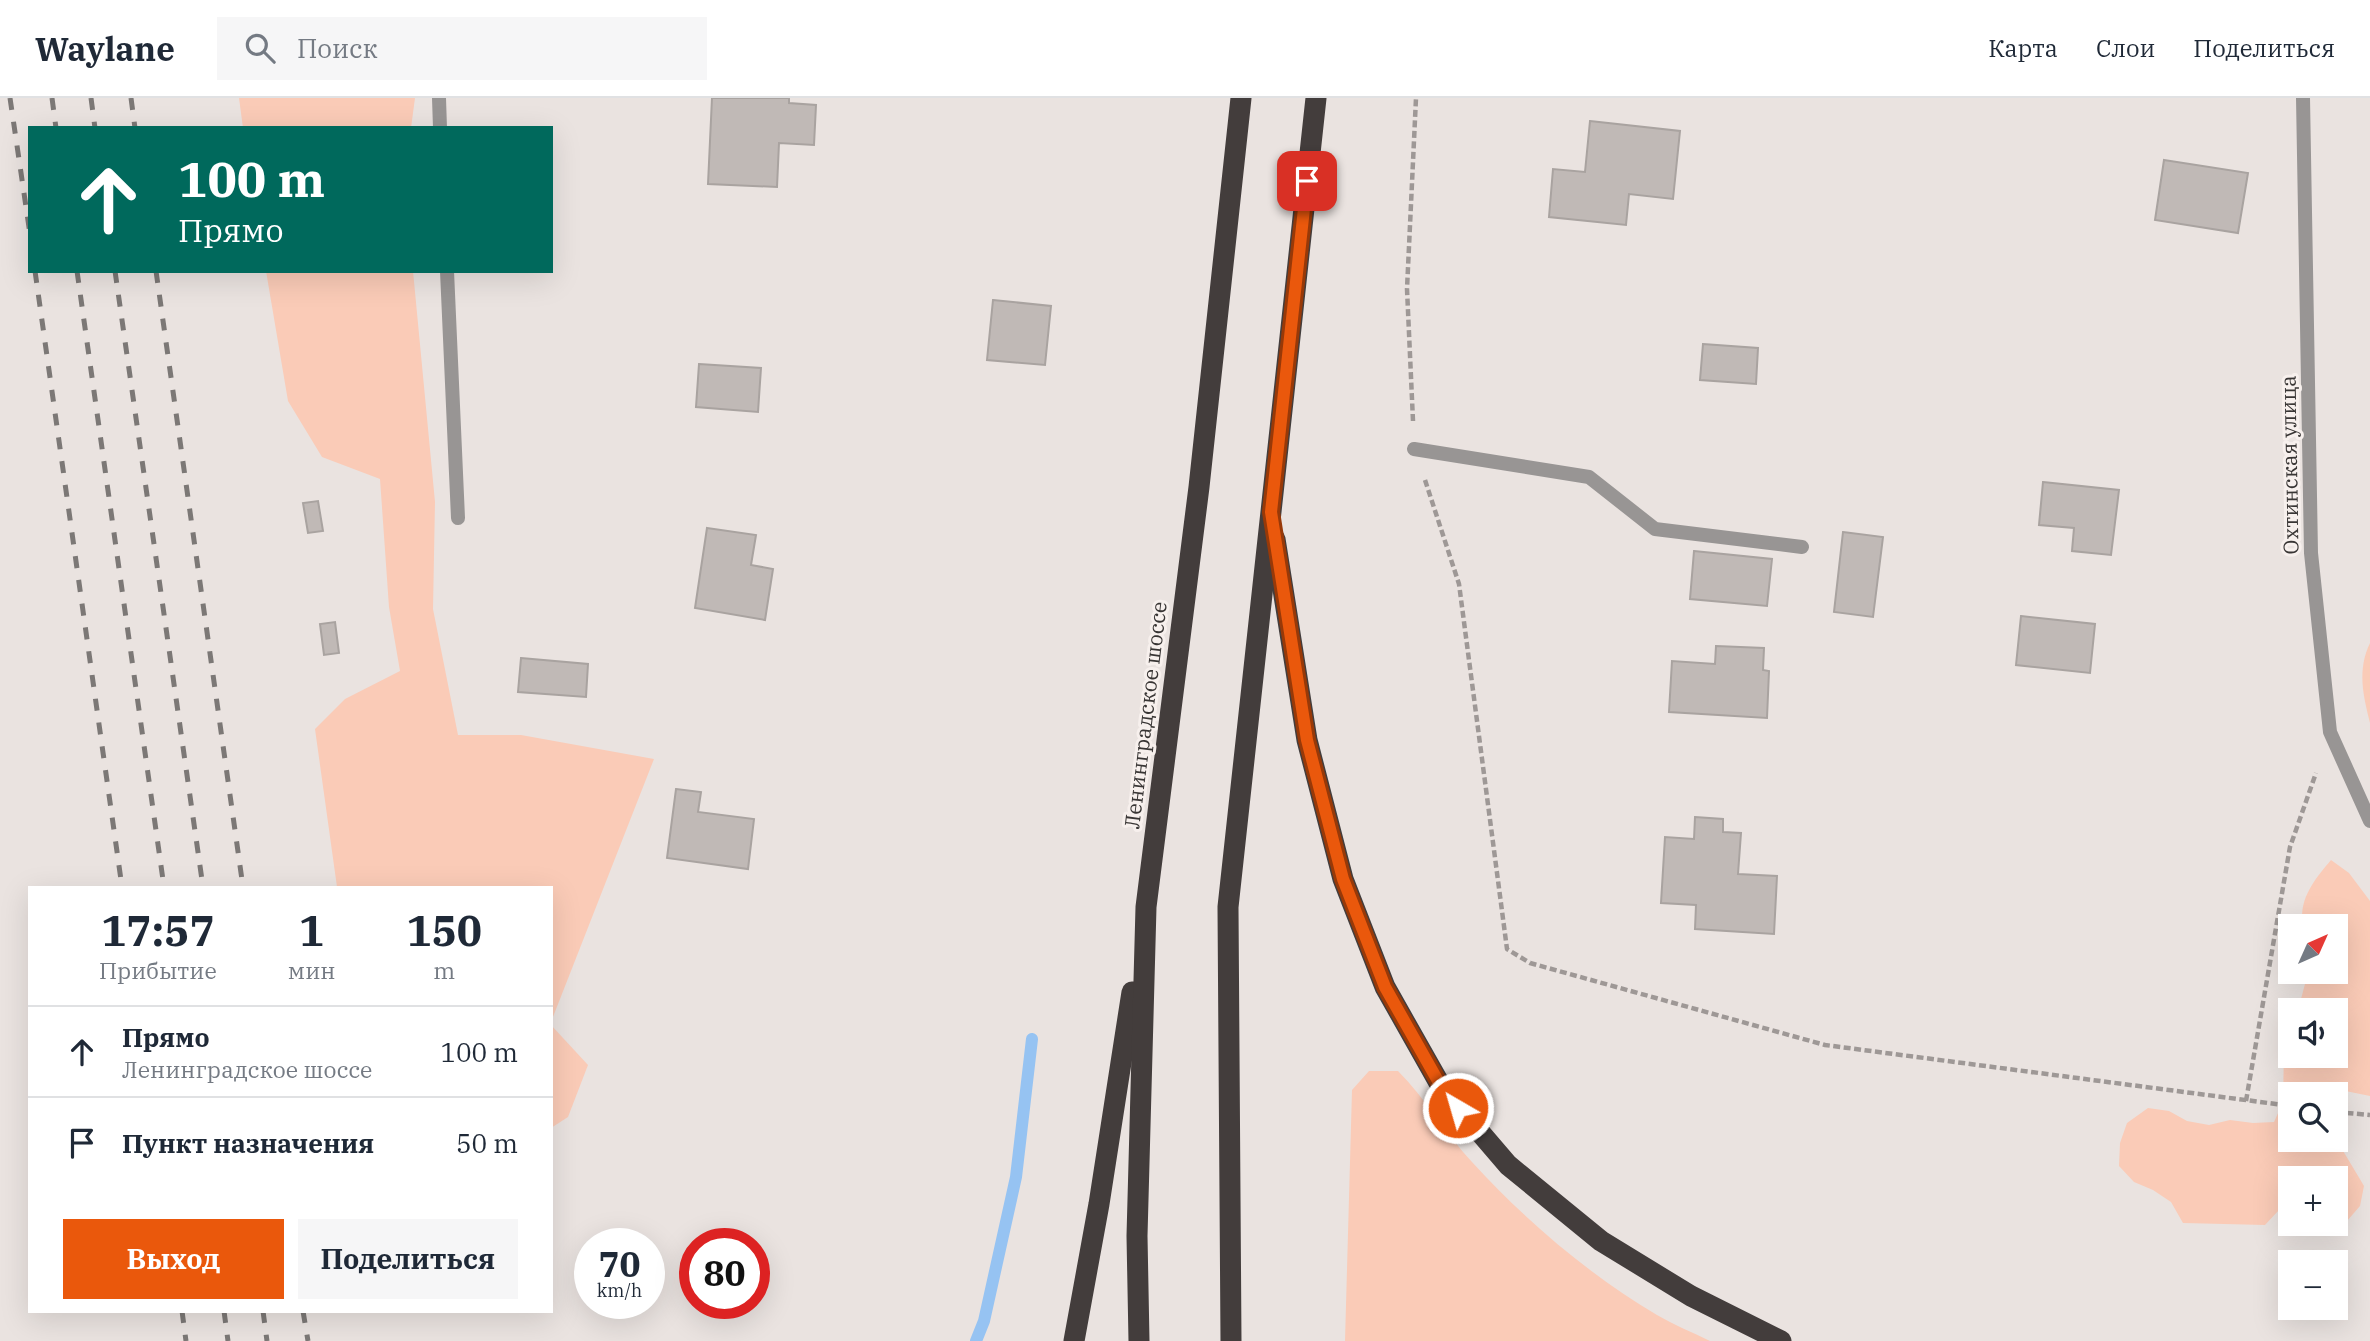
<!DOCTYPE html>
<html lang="ru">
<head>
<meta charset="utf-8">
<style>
  :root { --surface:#fff; --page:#f6f6f7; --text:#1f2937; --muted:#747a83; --line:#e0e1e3; --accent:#ea580c }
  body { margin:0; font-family:"IBM Plex Serif",serif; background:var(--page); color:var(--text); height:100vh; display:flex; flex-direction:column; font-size:26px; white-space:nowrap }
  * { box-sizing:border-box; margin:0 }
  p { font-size:23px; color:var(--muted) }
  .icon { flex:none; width:38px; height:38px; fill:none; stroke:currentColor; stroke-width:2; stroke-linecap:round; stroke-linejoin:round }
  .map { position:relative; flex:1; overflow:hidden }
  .details { position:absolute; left:28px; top:788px; width:525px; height:427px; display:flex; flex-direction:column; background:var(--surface); border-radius:0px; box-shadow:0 7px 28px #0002 }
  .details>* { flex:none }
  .top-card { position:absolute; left:28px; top:28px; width:525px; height:147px; border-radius:0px; box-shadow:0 7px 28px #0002; background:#00695c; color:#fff; overflow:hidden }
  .needle { width:46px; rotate:45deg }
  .fabs { position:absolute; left:2278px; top:816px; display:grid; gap:14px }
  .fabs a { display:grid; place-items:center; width:70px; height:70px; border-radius:0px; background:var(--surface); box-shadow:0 7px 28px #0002; font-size:35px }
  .speed { position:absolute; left:574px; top:1130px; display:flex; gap:14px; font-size:35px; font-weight:700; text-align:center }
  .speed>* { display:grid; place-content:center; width:91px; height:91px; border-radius:50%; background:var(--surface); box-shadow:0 7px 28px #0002; line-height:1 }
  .speed small { font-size:18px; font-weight:400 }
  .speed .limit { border:10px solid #d22; background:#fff; color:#111 }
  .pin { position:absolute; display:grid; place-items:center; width:60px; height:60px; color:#fff; margin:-30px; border-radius:14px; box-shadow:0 4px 10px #0006 }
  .me { position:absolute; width:77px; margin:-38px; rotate:322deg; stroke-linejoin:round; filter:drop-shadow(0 0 5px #0008) }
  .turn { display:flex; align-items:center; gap:24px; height:147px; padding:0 35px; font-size:32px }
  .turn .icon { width:91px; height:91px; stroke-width:2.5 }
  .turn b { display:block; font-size:49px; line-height:60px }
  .eta { display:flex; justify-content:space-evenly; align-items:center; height:119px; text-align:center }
  .eta b { font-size:42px; font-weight:700; line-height:49px }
  .action { display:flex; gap:14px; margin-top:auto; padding:14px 35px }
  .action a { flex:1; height:80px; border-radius:0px; background:var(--accent); color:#fff; font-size:28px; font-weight:700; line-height:80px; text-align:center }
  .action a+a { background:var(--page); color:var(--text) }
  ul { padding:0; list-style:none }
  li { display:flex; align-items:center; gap:21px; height:91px; padding:0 35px; border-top:2px solid var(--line) }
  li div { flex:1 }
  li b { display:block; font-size:26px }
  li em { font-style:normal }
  header { display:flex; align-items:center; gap:42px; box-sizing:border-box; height:98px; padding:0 35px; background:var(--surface); border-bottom:2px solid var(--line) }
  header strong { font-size:33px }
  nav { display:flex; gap:38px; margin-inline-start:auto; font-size:24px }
  .search { width:490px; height:63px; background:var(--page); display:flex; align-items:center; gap:18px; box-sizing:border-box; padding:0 24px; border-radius:0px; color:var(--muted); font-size:26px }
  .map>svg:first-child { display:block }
  .green { fill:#facbb7 }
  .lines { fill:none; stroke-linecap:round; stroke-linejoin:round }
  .stream { stroke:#96c3f2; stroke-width:12 }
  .building { fill:#c0b9b6; stroke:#a9a3a0; stroke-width:2 }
  .path { stroke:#9e9896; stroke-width:4.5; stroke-dasharray:7 3.5; stroke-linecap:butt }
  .lane { stroke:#989594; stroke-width:14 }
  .street { stroke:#989594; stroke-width:14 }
  .highway { stroke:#433d3c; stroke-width:21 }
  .rail { stroke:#7c7876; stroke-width:5; stroke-dasharray:12 12; stroke-linecap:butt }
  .route-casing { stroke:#983908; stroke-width:18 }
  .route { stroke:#ea580c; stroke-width:12 }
  .labels { text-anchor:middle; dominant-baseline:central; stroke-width:6; stroke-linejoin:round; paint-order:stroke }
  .street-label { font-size:21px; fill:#383534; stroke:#f7f0ed }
</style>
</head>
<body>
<header>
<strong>Waylane</strong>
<div class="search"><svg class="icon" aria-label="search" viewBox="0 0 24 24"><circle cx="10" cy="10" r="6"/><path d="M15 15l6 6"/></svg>Поиск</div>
<nav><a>Карта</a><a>Слои</a><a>Поделиться</a></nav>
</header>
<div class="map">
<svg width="2370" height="1243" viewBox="0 0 2370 1243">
  <rect width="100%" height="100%" fill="#eae3e0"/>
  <g class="green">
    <polygon points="239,0 415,0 411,30 243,30"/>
    <polygon points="266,173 413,173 435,404 433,511 458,637 521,637 654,661 551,924 551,789 337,789 315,631 345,601 400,573 389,509 380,381 322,359 288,303"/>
    <path d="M 2370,545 L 2370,625 C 2363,597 2357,572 2370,545 Z"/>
    <path d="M 2331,762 L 2349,775 L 2370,803 L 2370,998 L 2321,988 L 2321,996 L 2291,996 L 2291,1041 L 2336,1041 L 2364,1088 L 2360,1108 L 2347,1123 L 2336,1124 L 2336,1080 L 2291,1080 L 2291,1113 L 2279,1112 L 2265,1127 L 2183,1125 L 2171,1104 L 2153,1092 L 2134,1084 L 2119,1068 L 2120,1045 L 2127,1025 L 2148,1010 L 2169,1013 L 2187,1023 L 2209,1027 L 2230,1022 L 2253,1025 L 2274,1024 L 2283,1004 L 2284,951 L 2291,931 L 2291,957 L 2336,957 L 2336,912 L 2298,912 L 2305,886 L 2304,873 L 2336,873 L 2336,828 L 2303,828 C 2298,801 2315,781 2331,762 Z"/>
    <polygon points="551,927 588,967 568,1019 551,1030"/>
    <path d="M 1369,973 L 1398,973 C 1426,1001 1445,1035 1472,1064 C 1526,1123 1588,1176 1657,1217 C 1674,1227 1692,1234 1710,1243 L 1345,1243 L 1352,992 Z"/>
  </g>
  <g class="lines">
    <polyline class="stream" points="976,1243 984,1223 1016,1079 1032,941"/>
  </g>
  <g class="building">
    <polygon points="712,0 789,0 789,5 816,7 814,47 779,45 777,89 708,86"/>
    <polygon points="1590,23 1680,33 1673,101 1629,96 1626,127 1549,119 1553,71 1585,74"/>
    <polygon points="2164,62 2248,75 2238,135 2155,122"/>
    <polygon points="993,202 1051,208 1045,267 987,262"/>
    <polygon points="1703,246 1758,250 1756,286 1700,282"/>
    <polygon points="699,266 761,270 758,314 696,309"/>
    <polygon points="2043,384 2119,392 2111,457 2072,453 2074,430 2039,427"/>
    <polygon points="318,403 323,433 308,435 303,405"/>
    <polygon points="707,430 756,437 751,467 773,471 765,522 695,510"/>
    <polygon points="1843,434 1883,439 1873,519 1834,514"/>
    <polygon points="1694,453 1772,461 1767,508 1690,501"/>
    <polygon points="2021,518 2095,526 2090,575 2016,567"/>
    <polygon points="335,524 339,555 324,557 320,526"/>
    <polygon points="1716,548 1764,550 1763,572 1769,573 1767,620 1669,614 1672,563 1715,566"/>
    <polygon points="521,560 588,566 586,599 518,594"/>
    <polygon points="676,691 701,694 698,714 754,721 748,771 667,760"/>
    <polygon points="1695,719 1723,721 1723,734 1741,735 1738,776 1777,778 1774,836 1695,831 1696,807 1661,805 1665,739 1694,741"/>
  </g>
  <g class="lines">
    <g class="path">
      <polyline points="1413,323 1407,191 1416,0"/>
      <polyline points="1425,382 1459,486 1507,851 1530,865 1825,947 2291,1008"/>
      <polyline points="2246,1003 2290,749 2316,675"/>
      <polyline points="2336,1014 2370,1017"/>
    </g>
    <polyline class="lane" points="1414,351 1589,379 1655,431 1802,449"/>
    <g class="street">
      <polyline points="439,0 440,30"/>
      <polyline points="2303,0 2311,455 2330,634 2370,723"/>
      <polyline points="447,173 458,420"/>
    </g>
    <g class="highway">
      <polyline points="1275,441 1307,642 1343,781 1385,889 1442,990 1508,1067 1601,1143 1691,1198 1781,1243"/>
      <polyline points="1074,1243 1099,1106 1132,894"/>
      <polyline points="1139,1243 1137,1138 1146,809 1199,389 1241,0"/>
      <polyline points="1231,1243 1228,809 1316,0"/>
    </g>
    <g class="rail">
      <polyline points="10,0 30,136"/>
      <polyline points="52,0 56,30"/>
      <polyline points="91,0 95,30"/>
      <polyline points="131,0 135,30"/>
      <polyline points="35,173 122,789"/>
      <polyline points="77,173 164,789"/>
      <polyline points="115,173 203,789"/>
      <polyline points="156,173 243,789"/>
      <polyline points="182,1213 186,1243"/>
      <polyline points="224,1213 228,1243"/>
      <polyline points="263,1213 267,1243"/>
      <polyline points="303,1213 308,1243"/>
    </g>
  </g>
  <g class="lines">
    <g class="route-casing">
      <polyline id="route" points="1307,83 1271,414 1307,642 1343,781 1385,889 1442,990 1458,1010"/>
    </g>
    <use href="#route" class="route"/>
  </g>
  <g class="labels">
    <g class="street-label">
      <text transform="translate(2289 367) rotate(-91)">Охтинская улица</text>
      <text transform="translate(1145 617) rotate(-83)">Ленинградское шоссе</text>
    </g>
  </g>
</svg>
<div class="fabs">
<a><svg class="needle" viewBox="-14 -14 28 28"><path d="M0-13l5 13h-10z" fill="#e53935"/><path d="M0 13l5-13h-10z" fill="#747a83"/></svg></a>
<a><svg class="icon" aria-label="sound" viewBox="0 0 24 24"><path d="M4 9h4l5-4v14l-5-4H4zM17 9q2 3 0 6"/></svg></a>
<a><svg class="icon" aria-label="search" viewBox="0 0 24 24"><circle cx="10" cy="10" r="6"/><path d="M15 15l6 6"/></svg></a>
<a>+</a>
<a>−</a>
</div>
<div class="speed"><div>70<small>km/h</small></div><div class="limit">80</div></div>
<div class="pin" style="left:1307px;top:83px;background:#d93025"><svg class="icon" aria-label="arrive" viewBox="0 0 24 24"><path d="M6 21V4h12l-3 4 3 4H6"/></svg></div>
<svg class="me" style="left:1458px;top:1010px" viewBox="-20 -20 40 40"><circle r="17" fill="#ea580c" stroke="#fff" stroke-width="3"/><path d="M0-11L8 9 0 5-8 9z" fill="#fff"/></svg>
<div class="top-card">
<div class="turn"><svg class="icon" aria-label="ahead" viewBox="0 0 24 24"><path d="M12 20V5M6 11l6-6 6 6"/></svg><div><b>100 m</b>Прямо</div></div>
</div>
<section class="details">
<div class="eta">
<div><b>17:57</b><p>Прибытие</p></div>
<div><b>1</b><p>мин</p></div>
<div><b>150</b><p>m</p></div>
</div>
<ul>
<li><svg class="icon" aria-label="ahead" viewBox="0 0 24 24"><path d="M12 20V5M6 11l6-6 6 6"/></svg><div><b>Прямо</b><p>Ленинградское шоссе</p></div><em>100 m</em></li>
<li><svg class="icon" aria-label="arrive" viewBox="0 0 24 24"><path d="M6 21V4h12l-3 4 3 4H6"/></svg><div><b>Пункт назначения</b></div><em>50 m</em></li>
</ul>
<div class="action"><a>Выход</a><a>Поделиться</a></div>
</section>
</div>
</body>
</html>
